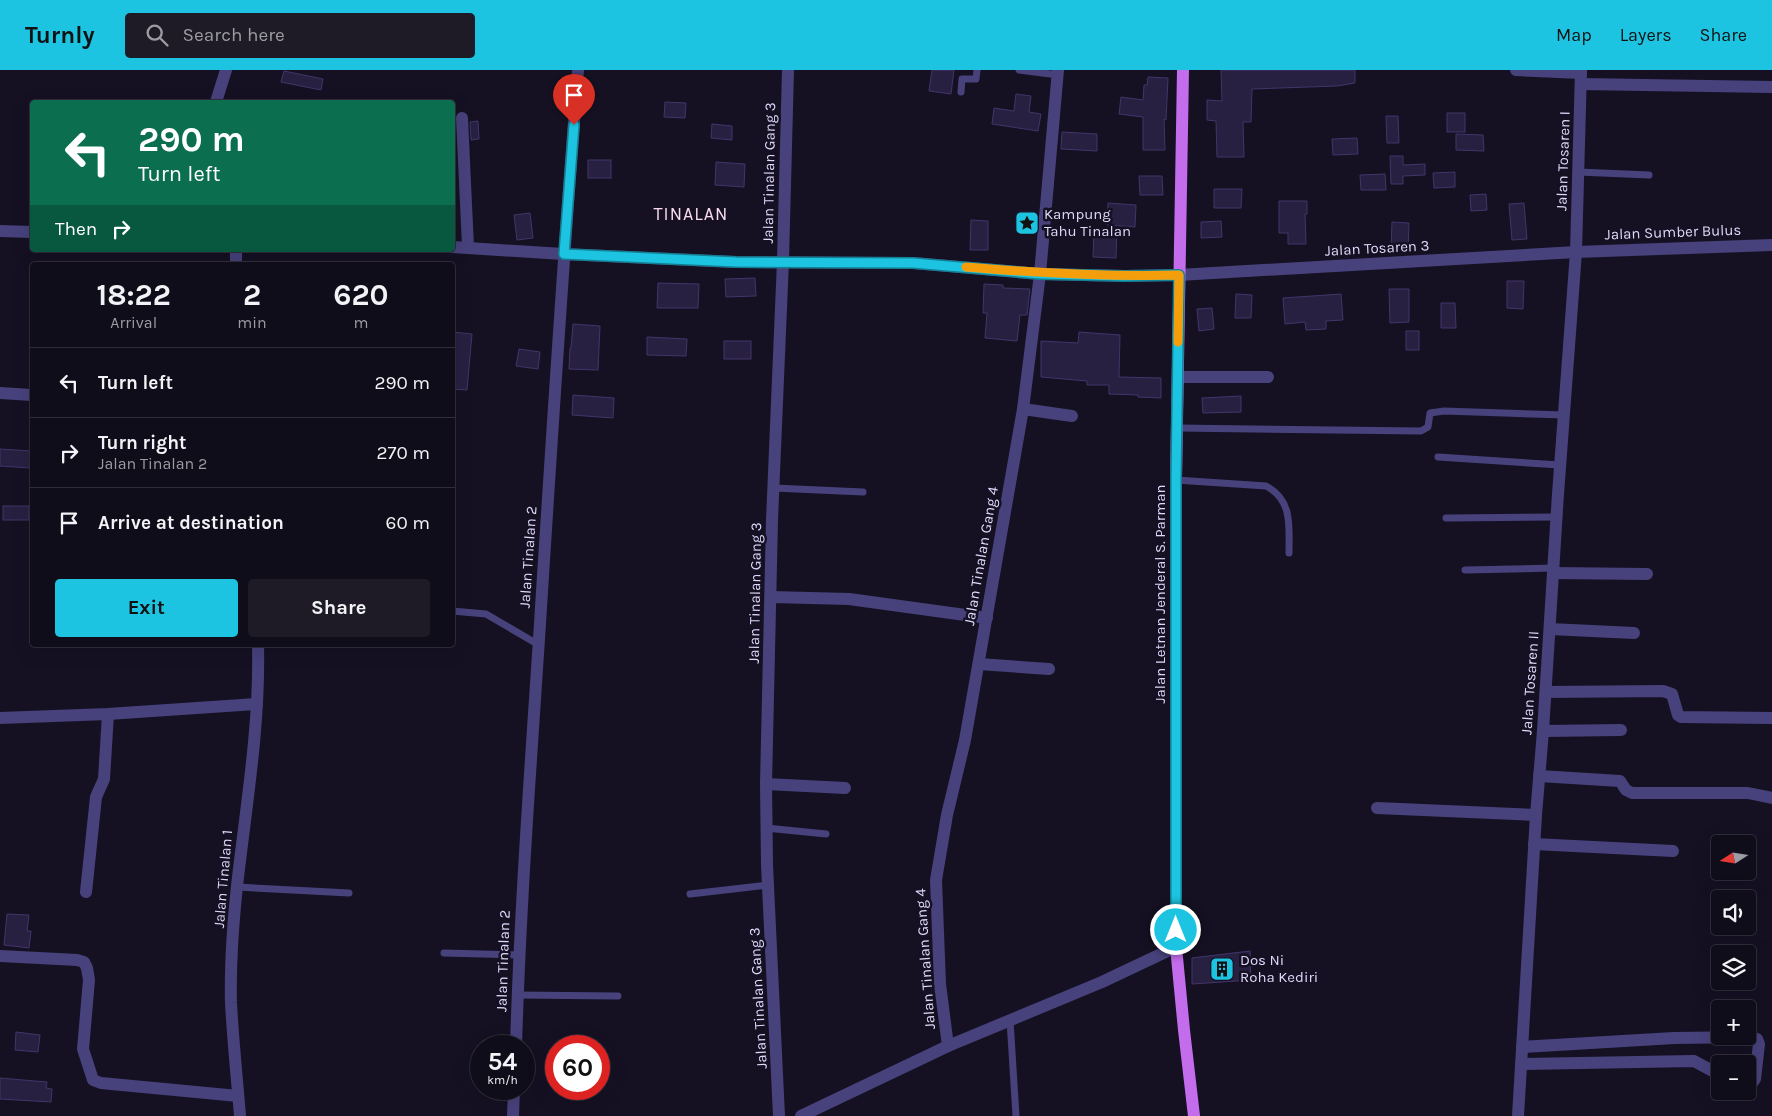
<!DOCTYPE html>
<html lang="en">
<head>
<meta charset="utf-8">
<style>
  :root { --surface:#100d1a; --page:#1e1b27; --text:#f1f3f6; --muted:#9c9ca2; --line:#302d39; --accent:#1dc4e1 }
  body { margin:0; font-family:Karla,sans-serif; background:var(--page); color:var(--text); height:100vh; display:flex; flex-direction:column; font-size:19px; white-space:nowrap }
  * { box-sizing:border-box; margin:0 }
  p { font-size:16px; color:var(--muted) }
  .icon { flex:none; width:28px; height:28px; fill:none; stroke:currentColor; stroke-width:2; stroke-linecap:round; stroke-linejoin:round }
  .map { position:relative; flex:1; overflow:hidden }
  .side { position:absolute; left:30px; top:192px; width:425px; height:385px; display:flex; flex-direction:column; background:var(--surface); border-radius:5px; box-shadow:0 5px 20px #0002,0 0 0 1px var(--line) }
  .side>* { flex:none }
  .banner { position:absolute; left:30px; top:30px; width:425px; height:152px; border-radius:5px; box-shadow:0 5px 20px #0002,0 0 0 1px var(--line); background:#0b6e4f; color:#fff; overflow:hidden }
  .needle { width:32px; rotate:258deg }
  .tools { position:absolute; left:1711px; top:765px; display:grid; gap:10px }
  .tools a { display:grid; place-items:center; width:45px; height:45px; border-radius:5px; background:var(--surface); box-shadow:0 5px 20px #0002,0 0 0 1px var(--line); font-size:25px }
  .speed { position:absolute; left:470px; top:965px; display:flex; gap:10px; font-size:25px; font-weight:700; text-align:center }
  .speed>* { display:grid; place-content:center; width:65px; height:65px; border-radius:50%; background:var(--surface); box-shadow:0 5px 20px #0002,0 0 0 1px var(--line); line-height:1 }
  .speed small { font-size:12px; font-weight:400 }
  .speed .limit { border:8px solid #d22; background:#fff; color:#111 }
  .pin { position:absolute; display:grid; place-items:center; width:42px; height:42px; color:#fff; margin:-51px -21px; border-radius:50% 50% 50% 0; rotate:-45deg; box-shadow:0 0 5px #0007 }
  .pin .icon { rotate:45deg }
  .me { position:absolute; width:55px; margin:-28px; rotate:0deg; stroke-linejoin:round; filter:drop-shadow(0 0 4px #0008) }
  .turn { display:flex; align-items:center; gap:18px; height:105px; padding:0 25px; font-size:22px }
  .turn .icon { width:65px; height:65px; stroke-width:2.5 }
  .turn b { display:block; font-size:35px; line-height:42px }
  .then { display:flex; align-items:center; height:48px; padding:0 25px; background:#0003; gap:10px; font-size:19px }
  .eta { display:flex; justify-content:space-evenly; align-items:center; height:85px; text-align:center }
  .eta b { font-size:30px; font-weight:700; line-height:35px }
  .primary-button { display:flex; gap:10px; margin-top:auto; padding:10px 25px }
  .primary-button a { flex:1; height:58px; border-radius:5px; background:var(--accent); color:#111; font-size:20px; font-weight:700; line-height:58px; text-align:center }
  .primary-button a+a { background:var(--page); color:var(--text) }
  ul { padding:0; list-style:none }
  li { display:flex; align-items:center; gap:15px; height:70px; padding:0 25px; border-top:1px solid var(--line) }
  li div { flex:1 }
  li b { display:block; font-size:19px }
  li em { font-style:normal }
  header { display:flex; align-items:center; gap:30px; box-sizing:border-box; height:70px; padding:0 25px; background:var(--accent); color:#111 }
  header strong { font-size:24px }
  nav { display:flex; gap:28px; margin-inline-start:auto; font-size:18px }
  .search { width:350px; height:45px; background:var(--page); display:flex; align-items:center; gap:12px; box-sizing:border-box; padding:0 18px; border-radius:5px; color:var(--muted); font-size:19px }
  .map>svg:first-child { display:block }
  .building { fill:#282041; stroke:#42356a }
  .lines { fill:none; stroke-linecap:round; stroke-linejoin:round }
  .lane { stroke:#47427c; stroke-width:7 }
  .street { stroke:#47427c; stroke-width:12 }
  .primary { stroke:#c36dec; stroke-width:12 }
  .route-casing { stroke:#137f92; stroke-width:12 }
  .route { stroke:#1dc4e1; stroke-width:9 }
  .slow { stroke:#f59e0b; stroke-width:9 }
  .labels { text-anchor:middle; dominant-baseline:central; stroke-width:5; stroke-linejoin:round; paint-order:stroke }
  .street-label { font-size:15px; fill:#ded8fa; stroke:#151123 }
  .poi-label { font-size:15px; fill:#ded8fa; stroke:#151123; text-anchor:start }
  .quarter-label { font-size:18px; letter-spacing:1px; fill:#fadaed; stroke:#151123 }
</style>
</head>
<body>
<header>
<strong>Turnly</strong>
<div class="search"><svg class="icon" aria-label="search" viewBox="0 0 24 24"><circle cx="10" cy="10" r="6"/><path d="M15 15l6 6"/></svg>Search here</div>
<nav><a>Map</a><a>Layers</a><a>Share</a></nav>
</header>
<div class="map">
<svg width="1772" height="1046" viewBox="0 0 1772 1046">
  <rect width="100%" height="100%" fill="#151123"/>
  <g class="building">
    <polygon points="932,0 954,0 951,24 929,21"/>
    <polygon points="1221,0 1355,0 1355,13 1337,16 1252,19 1251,52 1243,52 1244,87 1217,87 1216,51 1207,50 1207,30 1222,31"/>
    <polygon points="284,1 323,9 321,20 281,12"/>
    <polygon points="1148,7 1168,8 1166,50 1164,49 1165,80 1143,80 1143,47 1119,44 1121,27 1143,30 1144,15 1147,15"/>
    <polygon points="1016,24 1031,26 1029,42 1041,44 1038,61 992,54 994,38 1014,41"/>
    <polygon points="665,32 686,33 685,48 664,47"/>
    <rect x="1447" y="43" width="18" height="19"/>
    <polygon points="1386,46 1398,46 1399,73 1387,73"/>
    <polygon points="478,51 479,69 471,70 470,52"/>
    <polygon points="712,54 732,56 732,70 711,68"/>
    <polygon points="1062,62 1097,64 1097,81 1061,79"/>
    <polygon points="1456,64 1483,65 1484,81 1456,80"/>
    <polygon points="1357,68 1358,84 1333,85 1332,69"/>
    <polygon points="1390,86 1403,86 1403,95 1425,94 1425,105 1403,106 1403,114 1391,114"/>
    <rect x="588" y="90" width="23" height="18"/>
    <polygon points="716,92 745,94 744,117 715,115"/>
    <polygon points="1455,102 1455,117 1434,118 1433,103"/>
    <polygon points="1385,104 1386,120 1361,120 1360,105"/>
    <polygon points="1139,106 1162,106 1163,125 1140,125"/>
    <polygon points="1214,119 1242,119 1241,138 1214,138"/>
    <polygon points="1486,124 1487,140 1471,141 1470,125"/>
    <polygon points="1279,131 1307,131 1307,144 1305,144 1306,174 1288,174 1288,163 1279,163"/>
    <polygon points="1108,133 1136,135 1135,157 1107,155"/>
    <polygon points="1524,133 1527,169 1512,170 1509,134"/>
    <polygon points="530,143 533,168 517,170 514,145"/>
    <polygon points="971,150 988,151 988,180 970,180"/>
    <polygon points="1221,151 1222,167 1201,168 1201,152"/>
    <polygon points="1392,152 1409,153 1408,181 1391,181"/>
    <polygon points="1094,160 1117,161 1116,188 1093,187"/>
    <polygon points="755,208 756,226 726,227 725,209"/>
    <polygon points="1507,211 1524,211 1523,239 1507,238"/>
    <polygon points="658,213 699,214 698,238 657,238"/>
    <polygon points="984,214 1003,215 1003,218 1030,219 1027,245 1020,245 1017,271 985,268 987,243 983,243"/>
    <polygon points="1389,219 1409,219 1409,252 1390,253"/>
    <polygon points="1236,224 1252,225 1251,248 1235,248"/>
    <polygon points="1341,224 1343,250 1326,251 1326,259 1306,260 1305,252 1285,254 1283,228"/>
    <polygon points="1441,233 1455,233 1456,258 1441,258"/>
    <polygon points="1212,238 1214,259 1199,261 1197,239"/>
    <polygon points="573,254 600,256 598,300 569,299 570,278 571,278"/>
    <rect x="1406" y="261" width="13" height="19"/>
    <polygon points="452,262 472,264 467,320 452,319"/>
    <polygon points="1079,262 1120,265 1119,307 1161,308 1161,328 1138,327 1138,325 1109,324 1109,315 1087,315 1087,311 1041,307 1041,271 1078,273"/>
    <polygon points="647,267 687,269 686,286 647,285"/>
    <rect x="724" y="271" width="27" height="18"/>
    <polygon points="519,279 540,282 538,299 516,296"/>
    <polygon points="573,325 614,328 613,348 572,345"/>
    <polygon points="1241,326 1241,342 1203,343 1202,328"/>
    <polygon points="0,379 31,381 30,398 0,396"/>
    <rect x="3" y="436" width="26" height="14"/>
    <polygon points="7,844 29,845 27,861 31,861 29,878 4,875"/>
    <polygon points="1250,881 1251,910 1192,914 1192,888"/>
    <polygon points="16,962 40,965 38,982 15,980"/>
    <polygon points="0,1008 47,1012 46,1018 52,1019 51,1032 0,1029"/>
  </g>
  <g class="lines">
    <g class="lane">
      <polyline points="1019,0 1058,5"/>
      <polyline points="961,22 962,9 976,9 977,0"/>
      <polyline points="1578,102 1649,105"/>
      <polyline points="1177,358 1421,361 1428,357 1430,343 1444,341 1564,345"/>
      <polyline points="1438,387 1560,395"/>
      <path d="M 1176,410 L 1266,416 C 1293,430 1289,457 1289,483"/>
      <polyline points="774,418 863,422"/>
      <polyline points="1446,448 1557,447"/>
      <polyline points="1465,500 1554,498"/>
      <polyline points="452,541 486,544 539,575"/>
      <polyline points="766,758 826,764"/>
      <polyline points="237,817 349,823"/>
      <polyline points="690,824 769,815"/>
      <polyline points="444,883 519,885"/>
      <polyline points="517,925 618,926"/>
      <polyline points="1010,950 1016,1046"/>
    </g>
    <g class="street">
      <polyline points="1516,0 1581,3"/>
      <polyline points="1581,14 1772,17"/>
      <polyline points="216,32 226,0"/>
      <polyline points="462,48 468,177"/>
      <polyline points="0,161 32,162"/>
      <polyline points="452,177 563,184 736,192 913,193 1040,204 1125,206 1179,205 1576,182 1772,175"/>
      <polyline points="236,180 236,195"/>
      <polyline points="1178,307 1268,307"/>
      <polyline points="0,323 32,325"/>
      <polyline points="1023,339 1072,346"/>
      <polyline points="1553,503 1647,504"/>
      <polyline points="771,527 849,529 987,548"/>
      <polyline points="1550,559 1634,563"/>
      <polyline points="979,594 1049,599"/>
      <polyline points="1546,622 1663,621 1672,624 1678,645 1681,647 1772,648"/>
      <polyline points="0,648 108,644 257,634"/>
      <polyline points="1543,661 1621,660"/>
      <polyline points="1539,706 1620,711 1626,720 1632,723 1748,723 1772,728"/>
      <polyline points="766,714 845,718"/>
      <polyline points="1377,738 1536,745"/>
      <polyline points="1534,774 1673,781"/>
      <polyline points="86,822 96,727 104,709 108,644"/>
      <polyline points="0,886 77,890 84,892 87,898 89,910 83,979 93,1010 101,1013 238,1026"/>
      <path d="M 516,976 C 520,840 530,705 539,569 C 551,379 563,190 578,0"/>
      <polyline points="948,976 940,914 936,810 947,745 965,670 1023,339 1040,204 1058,0"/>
      <polyline points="1522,977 1674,968 1750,967 1757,969 1759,974 1755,1009 1752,1013 1748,1015"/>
      <polyline points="1521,994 1694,991 1720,1005"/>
      <path d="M 240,1046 C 237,1008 233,971 231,933 C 230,894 233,854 237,816 C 246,736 260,656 258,575"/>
      <polyline points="513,1046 514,1019"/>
      <polyline points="779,1046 767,795 766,714 772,450 783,191 788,0"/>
      <polyline points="801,1046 948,976 1102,912 1176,877"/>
      <polyline points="1518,1046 1536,745 1543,661 1558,424 1576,182 1581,0"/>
    </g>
    <polyline class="primary" points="1183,0 1176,410 1176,877 1184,960 1194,1046"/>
  </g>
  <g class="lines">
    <g class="route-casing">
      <polyline id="route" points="574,55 564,184 736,192 913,193 1040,204 1125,206 1179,205 1176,410 1176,860"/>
    </g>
    <use href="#route" class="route"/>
    <path class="slow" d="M 966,197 C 1037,203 1108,207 1179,205 L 1178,272"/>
  </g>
  <defs>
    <g id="sight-square" transform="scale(1.25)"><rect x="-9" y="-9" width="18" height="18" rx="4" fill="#1dc4e1" stroke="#151123"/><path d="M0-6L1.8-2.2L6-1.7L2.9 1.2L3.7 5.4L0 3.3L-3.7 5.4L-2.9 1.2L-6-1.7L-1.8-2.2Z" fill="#111"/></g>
    <g id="building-square" transform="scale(1.25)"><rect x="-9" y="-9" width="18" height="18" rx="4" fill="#1dc4e1" stroke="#151123"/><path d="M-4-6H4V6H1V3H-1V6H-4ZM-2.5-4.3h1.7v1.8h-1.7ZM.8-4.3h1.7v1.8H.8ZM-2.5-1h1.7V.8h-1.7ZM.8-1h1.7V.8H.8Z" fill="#111"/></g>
  </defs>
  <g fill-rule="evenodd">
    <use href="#sight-square" x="1027" y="153"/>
    <use href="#building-square" x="1222" y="899"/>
  </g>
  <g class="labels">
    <g class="street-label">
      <text transform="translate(1563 91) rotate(-88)">Jalan Tosaren I</text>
      <text transform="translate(769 103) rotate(-89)">Jalan Tinalan Gang 3</text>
      <text transform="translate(1673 162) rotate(-2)">Jalan Sumber Bulus</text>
      <text transform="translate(1377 178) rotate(-3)">Jalan Tosaren 3</text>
      <text transform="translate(981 486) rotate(-80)">Jalan Tinalan Gang 4</text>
      <text transform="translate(528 487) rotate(-86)">Jalan Tinalan 2</text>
      <text transform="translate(755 523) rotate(-89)">Jalan Tinalan Gang 3</text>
      <text transform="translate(1160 524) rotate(-90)">Jalan Letnan Jenderal S. Parman</text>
      <text transform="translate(1530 613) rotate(-86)">Jalan Tosaren II</text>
      <text transform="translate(223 809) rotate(-85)">Jalan Tinalan 1</text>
      <text transform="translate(925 889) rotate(-94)">Jalan Tinalan Gang 4</text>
      <text transform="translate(503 891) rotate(-88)">Jalan Tinalan 2</text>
      <text transform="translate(758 928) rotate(-93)">Jalan Tinalan Gang 3</text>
    </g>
    <g class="poi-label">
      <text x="1044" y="144">Kampung<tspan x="1044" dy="17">Tahu Tinalan</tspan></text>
      <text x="1240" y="890">Dos Ni<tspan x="1240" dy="17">Roha Kediri</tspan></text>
    </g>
    <g class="quarter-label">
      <text x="691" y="144">TINALAN</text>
    </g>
  </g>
</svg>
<div class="tools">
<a><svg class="needle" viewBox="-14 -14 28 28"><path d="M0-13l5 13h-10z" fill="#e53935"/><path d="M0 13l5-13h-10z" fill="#9c9ca2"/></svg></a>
<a><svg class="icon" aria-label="sound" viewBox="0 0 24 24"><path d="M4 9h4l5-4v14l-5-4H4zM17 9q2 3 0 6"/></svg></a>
<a><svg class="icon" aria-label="layers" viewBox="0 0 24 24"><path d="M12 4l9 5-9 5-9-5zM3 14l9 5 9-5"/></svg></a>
<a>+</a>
<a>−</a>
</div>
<div class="speed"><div>54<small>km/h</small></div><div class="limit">60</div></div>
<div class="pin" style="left:574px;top:55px;background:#d93025"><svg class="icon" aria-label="arrive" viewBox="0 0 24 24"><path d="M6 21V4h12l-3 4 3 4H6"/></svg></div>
<svg class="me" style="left:1176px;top:860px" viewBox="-20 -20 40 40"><circle r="17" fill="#1dc4e1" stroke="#fff" stroke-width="3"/><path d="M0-11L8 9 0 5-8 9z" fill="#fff"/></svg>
<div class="banner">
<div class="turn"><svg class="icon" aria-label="left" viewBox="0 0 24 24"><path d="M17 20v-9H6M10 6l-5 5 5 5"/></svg><div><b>290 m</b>Turn left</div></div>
<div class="then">Then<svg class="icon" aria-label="right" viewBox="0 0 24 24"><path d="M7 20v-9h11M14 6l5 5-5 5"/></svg></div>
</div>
<section class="side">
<div class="eta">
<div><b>18:22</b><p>Arrival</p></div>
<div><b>2</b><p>min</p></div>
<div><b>620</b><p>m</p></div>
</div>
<ul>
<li><svg class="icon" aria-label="left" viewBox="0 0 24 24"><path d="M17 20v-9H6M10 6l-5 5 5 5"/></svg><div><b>Turn left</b></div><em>290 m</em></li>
<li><svg class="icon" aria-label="right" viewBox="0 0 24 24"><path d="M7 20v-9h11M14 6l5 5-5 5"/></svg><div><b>Turn right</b><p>Jalan Tinalan 2</p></div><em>270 m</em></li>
<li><svg class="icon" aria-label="arrive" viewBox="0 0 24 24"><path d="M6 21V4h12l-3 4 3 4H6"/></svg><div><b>Arrive at destination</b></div><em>60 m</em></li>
</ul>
<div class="primary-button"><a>Exit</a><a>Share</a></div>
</section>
</div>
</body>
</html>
